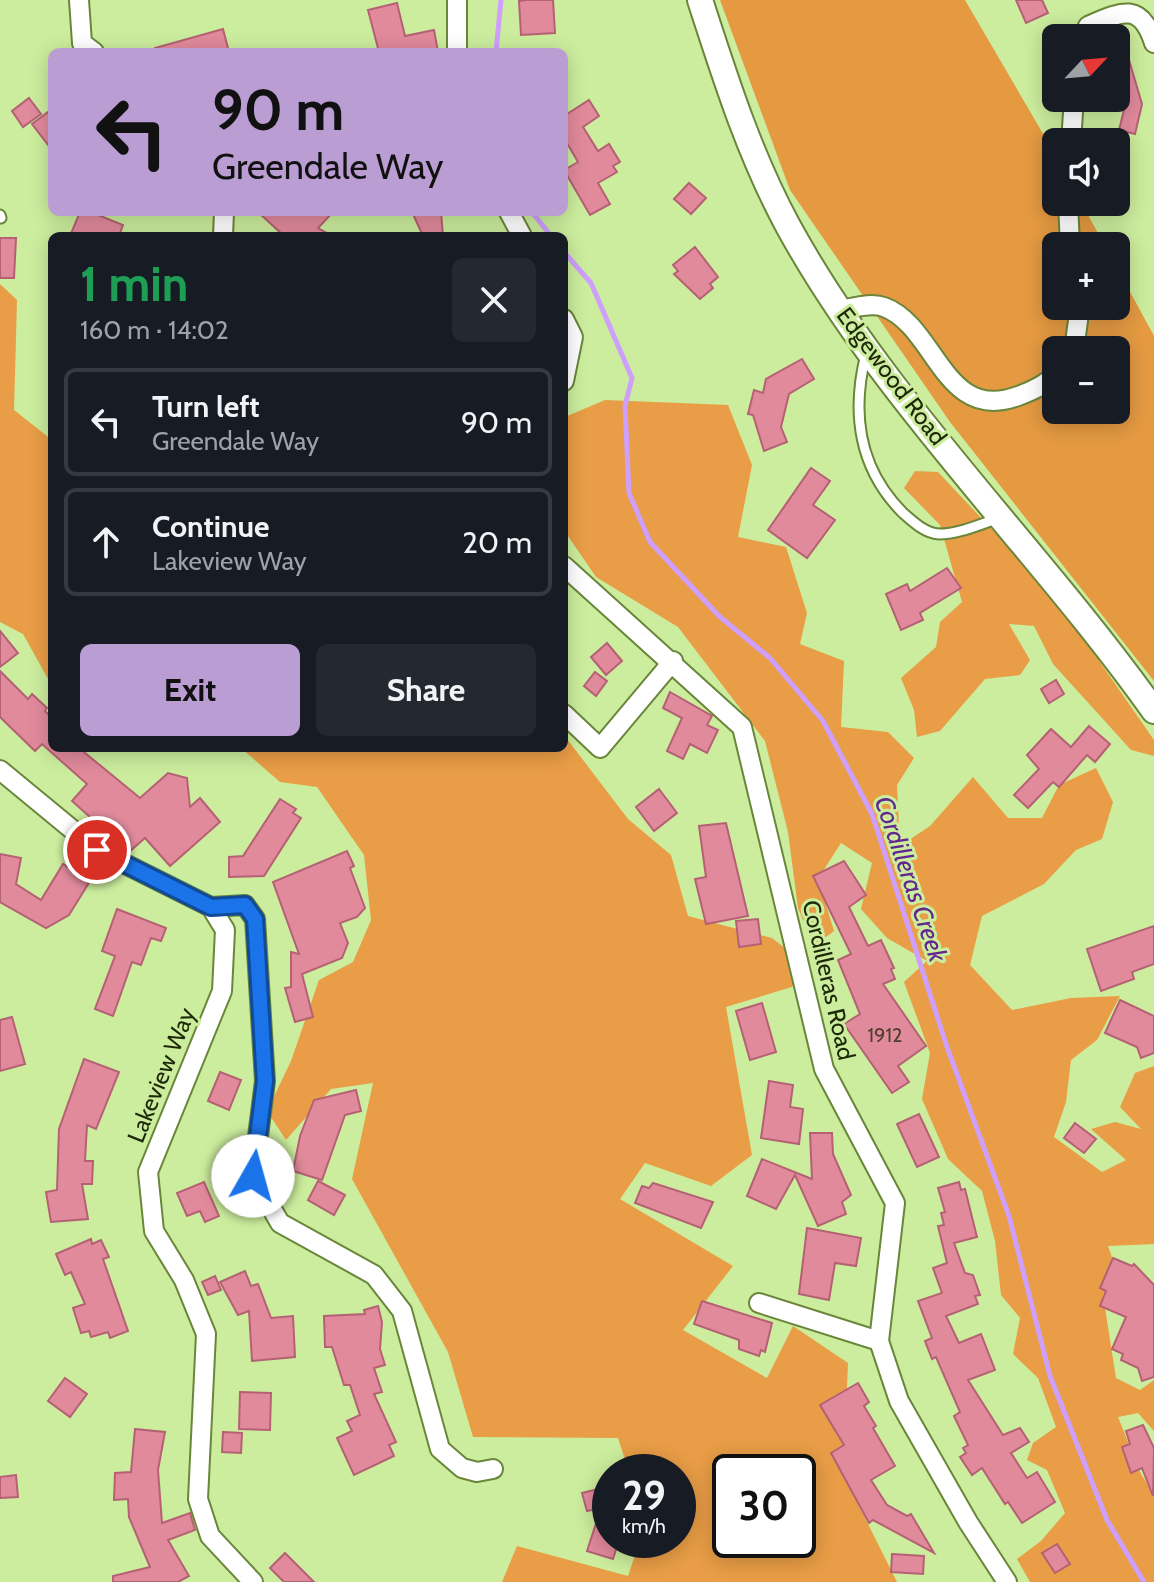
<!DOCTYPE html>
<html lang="en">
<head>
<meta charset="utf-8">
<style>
  :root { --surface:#171b24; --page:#242831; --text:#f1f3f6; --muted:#9ea1a6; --line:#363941; --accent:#ba9ed3 }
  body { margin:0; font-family:Cabin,sans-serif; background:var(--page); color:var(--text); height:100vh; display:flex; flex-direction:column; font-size:30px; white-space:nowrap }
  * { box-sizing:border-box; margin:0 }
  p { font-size:26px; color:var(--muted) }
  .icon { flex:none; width:44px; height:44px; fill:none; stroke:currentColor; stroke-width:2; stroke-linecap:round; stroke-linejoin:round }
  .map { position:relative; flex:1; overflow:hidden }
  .drawer { position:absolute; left:48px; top:232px; width:520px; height:520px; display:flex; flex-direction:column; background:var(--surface); border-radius:12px; box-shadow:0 4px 20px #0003 }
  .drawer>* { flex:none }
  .guide { position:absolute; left:48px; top:48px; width:520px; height:168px; border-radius:12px; box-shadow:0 4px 20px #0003; background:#ba9ed3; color:#111; overflow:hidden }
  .needle { width:52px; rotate:64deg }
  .fabs { position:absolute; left:1042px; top:24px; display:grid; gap:16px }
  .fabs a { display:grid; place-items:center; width:88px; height:88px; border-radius:12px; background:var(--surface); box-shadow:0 4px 20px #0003; font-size:40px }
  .speed { position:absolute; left:592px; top:1454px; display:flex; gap:16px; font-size:40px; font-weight:700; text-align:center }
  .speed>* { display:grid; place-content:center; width:104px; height:104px; border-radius:50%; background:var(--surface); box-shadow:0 4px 20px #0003; line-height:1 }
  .speed small { font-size:20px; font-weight:400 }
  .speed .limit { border:4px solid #111; border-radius:12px; background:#fff; color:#111 }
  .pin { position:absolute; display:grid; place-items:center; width:68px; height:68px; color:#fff; margin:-34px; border:4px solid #fff; border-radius:50%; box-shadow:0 2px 8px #0007 }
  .me { position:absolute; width:88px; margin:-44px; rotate:7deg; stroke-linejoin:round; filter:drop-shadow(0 0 6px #0008) }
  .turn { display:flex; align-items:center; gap:28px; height:168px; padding:0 32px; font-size:36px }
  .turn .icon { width:104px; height:104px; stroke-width:2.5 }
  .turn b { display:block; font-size:56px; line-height:68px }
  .round { display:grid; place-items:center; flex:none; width:84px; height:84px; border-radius:12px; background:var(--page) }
  .overview { display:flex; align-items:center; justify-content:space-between; height:136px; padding:0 32px }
  h1 { font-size:48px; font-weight:800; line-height:60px; color:#1e9e55 }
  .cta { display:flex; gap:16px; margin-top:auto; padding:16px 32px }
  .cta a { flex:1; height:92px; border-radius:12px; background:var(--accent); color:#111; font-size:32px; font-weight:800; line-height:92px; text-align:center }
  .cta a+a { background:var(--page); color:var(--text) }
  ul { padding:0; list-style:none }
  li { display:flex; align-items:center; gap:24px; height:108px; margin:0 16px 12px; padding:0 16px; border:4px solid var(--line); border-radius:12px }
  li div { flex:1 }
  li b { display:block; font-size:30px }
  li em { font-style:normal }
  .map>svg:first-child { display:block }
  .green { fill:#e59a42; fill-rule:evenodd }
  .forest { fill:#e99d46; fill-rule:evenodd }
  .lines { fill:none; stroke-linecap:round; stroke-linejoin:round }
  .stream { stroke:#ce9ffb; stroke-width:5 }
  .building { fill:#e18a9c; stroke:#b56174; stroke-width:2 }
  .service-casing { stroke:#69863a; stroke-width:13 }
  .minor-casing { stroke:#69863a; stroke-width:22 }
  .secondary-casing { stroke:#69863a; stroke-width:28 }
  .service { stroke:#fff; stroke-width:9 }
  .minor { stroke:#fff; stroke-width:18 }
  .secondary { stroke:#fff; stroke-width:24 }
  .route-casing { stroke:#114b97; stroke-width:20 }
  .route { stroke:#1a73e8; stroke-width:14 }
  .labels { text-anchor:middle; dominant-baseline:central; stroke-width:6; stroke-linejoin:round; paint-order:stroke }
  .number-label { font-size:20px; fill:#4e402d }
  .street-label { font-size:24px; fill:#1d2808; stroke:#cced9d }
  .water-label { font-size:26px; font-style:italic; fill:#62268f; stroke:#cced9d }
</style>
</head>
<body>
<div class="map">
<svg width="1154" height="1582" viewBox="0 0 1154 1582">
  <rect width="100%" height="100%" fill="#cced9d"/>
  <path class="green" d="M 720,0 L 965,0 L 1056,156 L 1056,202 L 1081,202 L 1105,246 L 1056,246 L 1056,306 L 1116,306 L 1116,266 L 1154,336 L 1154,681 L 950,422 L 790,190 ZM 1056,350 L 1116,350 L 1116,410 L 1056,410 Z"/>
  <g class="forest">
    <polygon points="0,284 17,300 14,410 52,440 52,686 23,634 0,622"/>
    <polygon points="605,400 728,405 752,465 738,537 786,547 807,613 800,644 844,661 841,727 888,732 914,758 897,785 900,846 930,826 973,777 1008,818 1042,818 1059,785 1096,768 1113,802 1102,839 1076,850 1044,884 982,916 970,965 1012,1010 1071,998 1120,996 1097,1040 1071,1060 1066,1102 1054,1137 1102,1172 1126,1160 1091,1129 1115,1122 1141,1129 1120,1107 1135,1073 1154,1066 1154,1244 1108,1246 1118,1274 1103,1295 1116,1378 1140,1390 1154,1380 1154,1431 1138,1413 1118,1417 1141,1474 1154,1494 1154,1582 1030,1582 1017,1559 1041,1541 1065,1513 1047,1470 1027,1460 1033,1443 1056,1427 1038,1378 1013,1354 1020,1318 1001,1295 995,1241 982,1191 948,1159 922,1099 930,1053 904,982 927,961 887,938 861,909 872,863 841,843 818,879 834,931 814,946 798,908 788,832 765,741 678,627 596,577 568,536 565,417"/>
    <polygon points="915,471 938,472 1016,555 1086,642 1154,740 1154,756 1131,750 1053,664 1034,626 1009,624 1030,660 1020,675 985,679 940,731 917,737 914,710 901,678 936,647 940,622 962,602 940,525 904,488"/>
    <path d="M 564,735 L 628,819 L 671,855 L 688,916 L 772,938 L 804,963 L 792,987 L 726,1007 L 752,1155 L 711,1186 L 645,1163 L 620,1199 L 733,1266 L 683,1330 L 767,1378 L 793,1326 L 848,1363 L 846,1413 L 854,1496 L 897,1582 L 502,1582 L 517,1546 L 628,1576 L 640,1540 L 678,1540 L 678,1472 L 629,1472 L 618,1438 L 473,1437 L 448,1352 L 352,1179 L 373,1083 L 331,1089 L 286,1140 L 267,1111 L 291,1061 L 319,980 L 353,962 L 371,920 L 364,855 L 317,787 L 280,782 L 241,748 L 564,748 ZM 730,1472 L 798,1472 L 798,1540 L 730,1540 Z"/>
  </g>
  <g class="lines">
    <g class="stream">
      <polyline points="496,52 501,0"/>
      <polyline points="532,212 551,236"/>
      <polyline points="564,252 591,283 632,378 625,406 629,493 650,542 720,617 770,658 823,721 872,814 947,1047 1009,1216 1050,1376 1107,1520 1144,1582"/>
    </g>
  </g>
  <g class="building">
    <polygon points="527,0 553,0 555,33 521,35 519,1"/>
    <polygon points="1016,0 1042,0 1048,13 1026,23"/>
    <polygon points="397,3 405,36 434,30 438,52 379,52 368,10"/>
    <polygon points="223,29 229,52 155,52 155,48"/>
    <polygon points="1121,33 1142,104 1135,134 1119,130 1125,106 1116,71 1116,34"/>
    <polygon points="29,98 41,114 23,127 12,111"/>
    <polygon points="589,100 599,116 583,127 598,151 609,144 620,162 613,166 617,172 598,183 610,204 590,215 564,170 578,162 564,138 564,116"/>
    <polygon points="52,109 52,150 32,124"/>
    <polygon points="689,183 706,198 691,214 674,199"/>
    <polygon points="80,212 91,212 123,225 119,236 70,236"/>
    <polygon points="258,212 333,212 318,228 332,236 284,236"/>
    <polygon points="412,212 441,212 443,236 423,236"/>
    <polygon points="0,238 16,238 14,278 0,278"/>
    <polygon points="695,247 718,277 710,284 713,288 700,299 674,274 678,271 673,265"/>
    <polygon points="802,359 814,379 789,394 781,427 787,442 764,451 753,415 748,414 754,390 763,393 766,379"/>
    <polygon points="811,468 830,481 813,505 835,520 807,558 768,530"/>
    <polygon points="947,568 961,588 920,613 923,620 901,630 886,594 907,584 910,591"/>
    <polygon points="0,631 18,653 0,667"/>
    <polygon points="607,643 622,661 606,675 591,657"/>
    <polygon points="0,671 28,699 32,694 47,708 45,711 52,718 52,748 79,748 140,798 168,773 187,778 190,807 200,798 220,822 170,866 145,838 129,852 107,841 110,835 72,801 87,784 42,744 35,751 0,717"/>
    <polygon points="595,672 607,681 596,696 584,686"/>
    <polygon points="1056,680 1064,694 1049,703 1041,689"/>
    <polygon points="670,692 712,716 707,725 718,730 707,753 690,744 683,759 667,751 682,718 663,708"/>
    <polygon points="1089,726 1110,744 1095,762 1087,755 1059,787 1053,782 1028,808 1014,795 1039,769 1027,755 1051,729 1071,747"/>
    <polygon points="659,789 677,813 654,831 636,807"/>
    <polygon points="280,799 296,809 293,813 301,818 264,876 229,877 229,857 243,856"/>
    <polygon points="726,823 748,916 706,924 695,879 706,877 699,826"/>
    <polygon points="347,851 354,866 350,868 365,908 357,917 340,923 348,943 342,958 302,974 313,1017 295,1022 285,988 291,987 291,952 299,954 273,882"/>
    <polygon points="0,854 21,858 16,884 41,900 63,864 90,881 69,915 46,928 0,902"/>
    <polygon points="844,861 866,895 849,907 868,946 881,940 894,968 891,969 895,979 883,984 926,1046 898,1066 909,1082 892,1093 844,1024 860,1014 838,960 851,954 813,876"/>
    <polygon points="117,909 166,928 161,941 151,938 141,965 132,962 113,1016 95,1009 115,956 102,951"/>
    <polygon points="758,919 761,944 739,947 736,921"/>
    <polygon points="1154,926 1154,964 1132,972 1134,979 1101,991 1087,949"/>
    <polygon points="1120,1000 1154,1016 1154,1053 1141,1058 1137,1047 1105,1033"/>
    <polygon points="762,1003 776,1052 750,1060 736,1011"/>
    <polygon points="12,1017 25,1064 0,1071 0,1020"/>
    <polygon points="84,1059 119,1072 96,1129 87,1125 85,1161 93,1161 92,1184 82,1184 88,1219 51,1222 46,1192 57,1190 59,1129"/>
    <polygon points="220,1072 241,1080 229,1110 208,1101"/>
    <polygon points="769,1081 793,1085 790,1107 803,1109 799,1144 761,1138"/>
    <polygon points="356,1090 361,1111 345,1115 322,1180 293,1171 300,1136 314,1100"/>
    <polygon points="919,1114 939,1157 917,1167 897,1124"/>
    <polygon points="1075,1123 1096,1139 1084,1153 1064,1138"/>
    <polygon points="810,1133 832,1133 833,1154 851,1195 842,1202 846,1214 818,1226 795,1175 776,1209 747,1196 762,1159 812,1179"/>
    <polygon points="318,1181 345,1195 334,1215 308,1200"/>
    <polygon points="204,1182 219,1216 205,1222 200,1211 187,1216 177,1193"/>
    <polygon points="959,1182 961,1190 965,1189 977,1237 954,1243 965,1273 973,1275 980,1295 975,1296 978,1304 946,1316 959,1343 981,1334 995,1370 968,1380 1003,1435 1020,1428 1029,1442 1011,1453 1027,1478 1037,1472 1055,1502 1022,1523 1008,1502 1005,1504 982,1468 972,1475 960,1457 966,1453 963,1448 968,1445 954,1416 960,1412 936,1357 932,1359 925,1341 932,1338 918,1301 942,1293 933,1268 947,1263 938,1226 944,1225 941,1213 945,1212 938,1188"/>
    <polygon points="653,1183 713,1202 701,1228 635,1203 642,1186 649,1188"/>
    <polygon points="807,1228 861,1238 856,1266 835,1263 829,1300 799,1294"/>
    <polygon points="91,1239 92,1244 101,1240 109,1257 103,1259 128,1331 110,1338 108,1332 91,1337 89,1331 81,1333 73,1308 85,1304 71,1272 65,1275 56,1254"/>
    <polygon points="1113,1258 1132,1266 1134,1264 1154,1285 1154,1377 1142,1381 1138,1368 1121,1360 1123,1354 1112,1349 1126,1317 1100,1306 1106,1291 1100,1288"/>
    <polygon points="245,1271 251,1286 258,1284 271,1318 293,1316 295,1357 252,1361 249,1311 238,1315 220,1282"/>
    <polygon points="215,1276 221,1290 208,1295 202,1282"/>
    <polygon points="702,1301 772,1323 765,1352 761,1350 759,1356 739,1349 739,1340 694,1324"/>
    <polygon points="378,1306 382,1322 380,1349 385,1365 374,1368 382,1392 374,1394 396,1442 389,1445 394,1456 354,1475 337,1438 352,1431 347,1421 360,1415 350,1385 344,1385 332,1347 325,1347 324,1316 365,1314 364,1310"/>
    <polygon points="65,1378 87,1394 70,1417 48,1401"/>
    <polygon points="858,1383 869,1402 864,1406 876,1426 873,1428 895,1466 871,1480 887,1505 907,1516 911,1514 934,1553 873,1520 869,1523 831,1453 844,1445 820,1405"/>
    <polygon points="240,1392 271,1393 270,1430 239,1429"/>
    <polygon points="1143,1425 1154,1448 1153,1496 1142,1468 1131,1473 1122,1447 1130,1444 1126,1431"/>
    <polygon points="135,1429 165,1432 158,1470 162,1523 190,1513 195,1530 168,1540 189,1576 178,1582 113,1582 113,1576 150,1567 129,1517 128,1499 114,1500 115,1473 131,1472"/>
    <polygon points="223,1432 242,1433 241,1453 222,1452"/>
    <polygon points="16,1475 18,1497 0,1498 0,1477"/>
    <polygon points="610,1486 610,1540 619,1540 613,1559 587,1551 601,1508 587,1511 582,1493"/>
    <polygon points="1057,1544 1070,1564 1055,1573 1042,1553"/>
    <polygon points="285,1553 314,1582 284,1582 270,1568"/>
    <polygon points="892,1554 924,1556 923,1574 891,1572"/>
  </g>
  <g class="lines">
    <g class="service-casing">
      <g id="service">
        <polyline points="0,215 1,218"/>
        <path d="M 866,354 C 851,413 859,469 903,513 C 913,522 925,533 939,534 C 959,534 981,524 999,518"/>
      </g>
    </g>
    <g class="minor-casing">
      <g id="minor">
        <polyline points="79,0 82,43 94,52"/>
        <path d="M 1083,38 L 1088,26 C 1122,11 1141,2 1154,43"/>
        <polyline points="457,52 457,0"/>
        <polyline points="1071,142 1074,98"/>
        <polyline points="1068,202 1070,246"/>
        <polyline points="509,212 522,236"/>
        <polyline points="223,236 224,212"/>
        <path d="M 840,310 C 853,308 871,302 884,307 C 936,326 944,424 1018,396 C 1032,391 1046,385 1056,374"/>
        <polyline points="564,319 573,337 564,381"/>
        <polyline points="1074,350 1080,306"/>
        <polyline points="564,566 742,727 824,1069 895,1203 879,1341 899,1401 968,1522 1007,1582"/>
        <polyline points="564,714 600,748 673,661"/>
        <polyline points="0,770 97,850 211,907 225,930 222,991 148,1172 154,1231 184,1280 206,1334 198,1499 210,1536 253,1582"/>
        <polyline points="211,907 245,905 255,919 265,1081 253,1176 280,1223 374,1275 402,1311 440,1449 462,1468 477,1472 493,1469"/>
        <polyline points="759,1303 879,1341"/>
      </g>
    </g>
    <g class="secondary-casing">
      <path id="secondary" d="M 700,0 C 725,77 749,154 788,226 C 883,400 1039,549 1154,711"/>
    </g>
    <use href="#service" class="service"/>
    <use href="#minor" class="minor"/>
    <use href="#secondary" class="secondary"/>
  </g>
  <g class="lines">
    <g class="route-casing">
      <polyline id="route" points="97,850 211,907 245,905 255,919 265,1081 253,1176"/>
    </g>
    <use href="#route" class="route"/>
  </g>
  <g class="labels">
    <g class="number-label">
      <text x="885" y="1035">1912</text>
    </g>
    <g class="street-label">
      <text transform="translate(892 376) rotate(53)">Edgewood Road</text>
      <text transform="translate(829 980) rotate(77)">Cordilleras Road</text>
      <text transform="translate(161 1075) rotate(-68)">Lakeview Way</text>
    </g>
    <g class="water-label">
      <text transform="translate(911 879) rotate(71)">Cordilleras Creek</text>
    </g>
  </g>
</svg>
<div class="fabs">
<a><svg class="needle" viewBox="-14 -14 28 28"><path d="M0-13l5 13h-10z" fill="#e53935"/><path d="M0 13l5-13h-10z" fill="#9ea1a6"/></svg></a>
<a><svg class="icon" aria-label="sound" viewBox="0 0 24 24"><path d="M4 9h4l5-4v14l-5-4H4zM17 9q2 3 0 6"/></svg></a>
<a>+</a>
<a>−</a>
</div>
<div class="speed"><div>29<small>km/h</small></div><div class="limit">30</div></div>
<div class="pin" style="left:97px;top:850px;background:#d93025"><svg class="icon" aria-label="arrive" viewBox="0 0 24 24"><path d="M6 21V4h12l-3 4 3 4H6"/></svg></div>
<svg class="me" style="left:253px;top:1176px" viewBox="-20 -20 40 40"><circle r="19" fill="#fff"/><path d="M0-13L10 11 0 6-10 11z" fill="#1a73e8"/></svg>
<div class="guide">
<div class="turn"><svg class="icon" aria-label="left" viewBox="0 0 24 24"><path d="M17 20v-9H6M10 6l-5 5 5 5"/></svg><div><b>90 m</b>Greendale Way</div></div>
</div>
<section class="drawer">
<div class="overview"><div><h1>1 min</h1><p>160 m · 14:02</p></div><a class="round"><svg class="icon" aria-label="close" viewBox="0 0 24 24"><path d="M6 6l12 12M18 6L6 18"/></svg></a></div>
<ul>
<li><svg class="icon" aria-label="left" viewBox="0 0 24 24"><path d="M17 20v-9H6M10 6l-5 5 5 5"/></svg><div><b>Turn left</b><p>Greendale Way</p></div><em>90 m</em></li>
<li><svg class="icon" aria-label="ahead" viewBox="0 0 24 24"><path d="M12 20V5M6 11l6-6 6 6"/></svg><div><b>Continue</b><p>Lakeview Way</p></div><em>20 m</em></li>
</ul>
<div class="cta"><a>Exit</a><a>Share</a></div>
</section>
</div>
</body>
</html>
